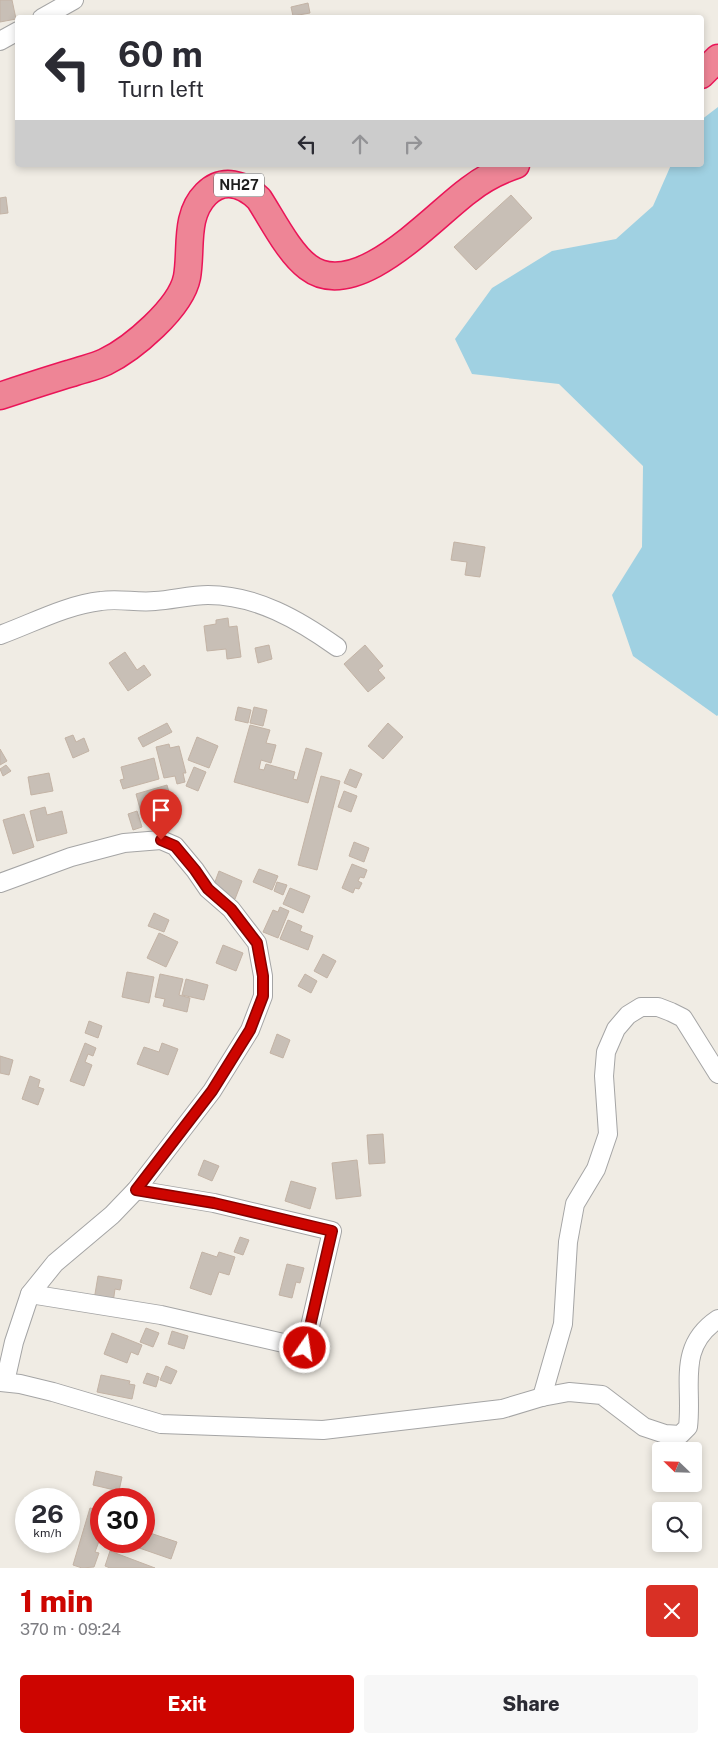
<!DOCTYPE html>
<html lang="en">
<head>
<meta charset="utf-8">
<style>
  :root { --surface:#fff; --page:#f7f7f7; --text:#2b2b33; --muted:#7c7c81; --accent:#cd0500 }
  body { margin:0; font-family:"Public Sans",sans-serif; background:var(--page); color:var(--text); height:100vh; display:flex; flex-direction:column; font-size:19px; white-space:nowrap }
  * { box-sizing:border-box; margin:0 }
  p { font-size:16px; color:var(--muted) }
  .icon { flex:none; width:28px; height:28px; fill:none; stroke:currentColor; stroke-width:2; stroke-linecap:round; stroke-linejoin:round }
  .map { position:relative; height:1568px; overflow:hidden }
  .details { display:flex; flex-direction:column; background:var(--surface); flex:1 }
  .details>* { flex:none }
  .hud { position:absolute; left:15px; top:15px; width:689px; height:152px; border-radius:5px; box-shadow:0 2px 8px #0003; background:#fff; color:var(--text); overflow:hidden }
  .needle { width:32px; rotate:293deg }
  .buttons { position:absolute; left:652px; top:1442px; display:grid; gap:10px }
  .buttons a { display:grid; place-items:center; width:50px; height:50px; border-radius:5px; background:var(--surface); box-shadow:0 2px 8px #0003; font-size:25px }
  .speed { position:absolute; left:15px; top:1488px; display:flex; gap:10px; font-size:25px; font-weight:700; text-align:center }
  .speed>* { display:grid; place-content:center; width:65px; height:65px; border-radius:50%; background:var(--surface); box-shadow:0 2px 8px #0003; line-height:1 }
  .speed small { font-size:12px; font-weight:400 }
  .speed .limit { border:8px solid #d22; background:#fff; color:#111 }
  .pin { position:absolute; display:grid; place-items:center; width:42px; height:42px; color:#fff; margin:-51px -21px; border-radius:50% 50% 50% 0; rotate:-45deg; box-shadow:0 0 5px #0007 }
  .pin .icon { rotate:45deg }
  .me { position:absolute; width:55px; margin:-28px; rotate:13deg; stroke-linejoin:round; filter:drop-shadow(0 0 4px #0008) }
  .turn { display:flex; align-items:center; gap:18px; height:105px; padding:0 20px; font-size:22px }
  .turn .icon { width:65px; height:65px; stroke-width:2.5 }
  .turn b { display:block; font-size:35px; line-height:42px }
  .lanes { display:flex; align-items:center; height:48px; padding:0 20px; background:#0003; justify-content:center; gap:25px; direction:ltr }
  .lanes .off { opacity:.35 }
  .round { display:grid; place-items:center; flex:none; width:52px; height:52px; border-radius:5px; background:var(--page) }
  .overview { display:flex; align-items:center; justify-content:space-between; height:85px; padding:0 20px }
  h1 { font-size:30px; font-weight:800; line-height:38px; color:var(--accent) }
  .primary-button { display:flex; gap:10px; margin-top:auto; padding:10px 20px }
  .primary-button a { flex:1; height:58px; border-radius:5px; background:var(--accent); color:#fff; font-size:20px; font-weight:800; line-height:58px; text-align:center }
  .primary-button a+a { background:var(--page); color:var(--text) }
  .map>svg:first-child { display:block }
  .water { fill:#a0d1e2 }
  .building { fill:#c8bfb6; stroke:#c3b3a5 }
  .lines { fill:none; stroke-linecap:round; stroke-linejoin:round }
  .minor-casing { stroke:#a5a5a5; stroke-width:20 }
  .highway-casing { stroke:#ea1558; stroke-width:29 }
  .minor { stroke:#fff; stroke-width:18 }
  .highway { stroke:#ee8596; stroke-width:26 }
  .route-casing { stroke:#850300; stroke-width:12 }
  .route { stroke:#cd0500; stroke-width:9 }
  .labels { text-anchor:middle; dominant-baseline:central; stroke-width:4; stroke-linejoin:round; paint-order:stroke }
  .shield { fill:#fff; stroke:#626262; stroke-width:1 }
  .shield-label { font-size:14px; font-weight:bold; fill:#1e1e1e }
</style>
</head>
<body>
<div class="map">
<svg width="718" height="1568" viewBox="0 0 718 1568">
  <rect width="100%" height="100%" fill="#f0ece4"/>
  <polygon class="water" points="718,107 718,715 717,716 633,656 612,595 642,547 643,466 559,384 472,374 455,339 492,288 552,251 616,239 653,206 671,165 701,165 701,120"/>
  <g class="building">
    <polygon points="0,0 12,0 16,19 0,22"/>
    <polygon points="308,3 310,13 293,16 291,7"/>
    <polygon points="511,195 532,218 476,270 454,247"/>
    <polygon points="6,197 8,213 0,214 0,198"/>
    <polygon points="454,542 485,547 480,577 465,575 467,562 451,560"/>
    <polygon points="228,618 229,627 237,626 241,657 227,659 226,649 207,651 204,626 216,624 216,620"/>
    <polygon points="269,645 272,659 258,663 255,648"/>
    <polygon points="365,645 383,666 378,670 385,678 368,692 344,664"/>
    <polygon points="125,652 137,670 144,665 151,675 128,691 109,663"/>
    <polygon points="238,707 251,710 248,723 235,720"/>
    <polygon points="254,707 267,710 263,726 250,723"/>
    <polygon points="167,723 172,732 143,747 138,738"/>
    <polygon points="388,723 403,737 383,759 368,746"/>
    <polygon points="250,725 270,730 266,743 276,745 271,763 261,760 259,769 264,770 266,764 295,772 293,779 297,780 306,748 322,753 308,803 234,782"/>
    <polygon points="73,735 76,742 84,738 89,751 73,758 65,738"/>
    <polygon points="197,737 218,746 209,768 188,760"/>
    <polygon points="169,744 170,748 179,746 186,773 183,773 185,782 177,784 175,776 164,778 156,747"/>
    <polygon points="0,749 7,761 0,765"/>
    <polygon points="154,758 159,779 123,789 120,780 124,779 121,767"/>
    <polygon points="6,765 11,771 3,776 0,769"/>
    <polygon points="194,767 206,772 198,791 186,786"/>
    <polygon points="350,769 362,774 356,788 344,783"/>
    <polygon points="49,773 53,791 31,795 28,777"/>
    <polygon points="321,776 340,781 317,870 298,865"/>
    <polygon points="167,785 173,807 160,811 162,817 151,820 149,814 142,816 136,794"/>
    <polygon points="344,791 357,796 351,812 338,807"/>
    <polygon points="45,807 47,815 62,811 67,833 37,841 30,811"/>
    <polygon points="137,811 142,827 133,830 128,814"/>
    <polygon points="24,814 34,847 13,854 3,820"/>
    <polygon points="354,842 369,848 364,862 349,856"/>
    <polygon points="352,864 367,870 364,878 360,877 358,881 362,883 359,889 355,888 353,893 342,888"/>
    <polygon points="259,869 278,876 272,890 253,882"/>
    <polygon points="219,871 242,881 235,899 212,890"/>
    <polygon points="277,882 287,885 283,895 274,891"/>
    <polygon points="290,888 310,896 303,913 283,904"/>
    <polygon points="280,907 289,911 278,938 263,932 273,910 278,912"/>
    <polygon points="154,913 169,920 164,932 148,926"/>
    <polygon points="288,920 302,926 300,931 313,936 308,950 280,939"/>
    <polygon points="159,933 178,942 166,967 147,958"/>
    <polygon points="223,945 243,953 236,971 216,963"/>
    <polygon points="323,954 336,961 327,978 314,971"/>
    <polygon points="127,972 154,977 149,1003 122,997"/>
    <polygon points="160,974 183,979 179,995 190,998 187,1012 163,1006 165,999 155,997"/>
    <polygon points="305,974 317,981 311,993 298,986"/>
    <polygon points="186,979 208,985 204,1000 182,995"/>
    <polygon points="89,1021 102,1026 98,1038 85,1033"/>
    <polygon points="277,1034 290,1040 283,1058 270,1053"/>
    <polygon points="85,1043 96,1048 93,1056 88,1054 85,1062 92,1065 84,1086 70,1081"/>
    <polygon points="162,1043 178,1049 168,1075 137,1064 144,1047 159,1052"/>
    <polygon points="0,1056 13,1060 9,1075 0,1073"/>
    <polygon points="30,1076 40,1080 38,1087 44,1089 38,1105 22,1099"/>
    <polygon points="383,1134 385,1163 369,1164 367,1135"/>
    <polygon points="204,1160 219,1166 212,1181 198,1175"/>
    <polygon points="357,1160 361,1196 336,1199 332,1163"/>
    <polygon points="291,1181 316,1188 310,1209 285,1201"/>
    <polygon points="240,1237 249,1240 243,1255 234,1252"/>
    <polygon points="202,1252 217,1257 219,1252 235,1257 229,1275 219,1272 211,1295 190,1288"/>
    <polygon points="287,1264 304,1268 300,1283 296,1282 292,1298 279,1295"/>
    <polygon points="98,1276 122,1280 120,1290 115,1289 113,1303 94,1300"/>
    <polygon points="146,1328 159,1333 153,1347 140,1342"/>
    <polygon points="172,1331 188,1336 184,1349 168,1344"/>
    <polygon points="112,1333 142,1345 138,1355 131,1352 127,1363 104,1354"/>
    <polygon points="166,1366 177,1371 171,1384 160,1380"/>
    <polygon points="147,1373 159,1377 156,1387 143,1383"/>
    <polygon points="101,1375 130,1381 129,1384 135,1385 132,1399 97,1392"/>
    <polygon points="96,1471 122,1477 119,1491 93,1485"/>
    <polygon points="90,1508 101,1511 101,1536 95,1552 99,1553 94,1567 82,1568 73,1565"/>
    <polygon points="144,1531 177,1542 171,1559 119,1541 144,1541"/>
    <polygon points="110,1551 155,1568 110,1568 105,1566"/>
  </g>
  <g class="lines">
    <g class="minor-casing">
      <g id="minor">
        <polyline points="42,18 74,0"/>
        <polyline points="0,41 18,31"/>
        <path d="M 0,635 C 33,623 66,605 101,601 C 119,598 137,603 155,601 C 172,600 191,595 208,595 C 256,595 299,620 337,647"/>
        <polyline points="0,883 71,857 124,843 161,840 175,846 195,870 208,889 231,909 257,943 263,976 263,996 250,1030 212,1091 136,1190 112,1215 55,1263 30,1294 14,1342 5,1382"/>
        <polyline points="30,1294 161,1315 305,1348 332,1231 214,1203 136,1190"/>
        <path d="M 0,1382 L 20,1384 L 53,1392 L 161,1424 L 323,1430 L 502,1409 L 542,1397 L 569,1392 L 602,1395 L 644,1427 L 665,1434 L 680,1435 L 688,1427 C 693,1386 676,1347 718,1319"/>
        <polyline points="542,1397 563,1324 568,1242 575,1204 596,1169 608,1134 604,1076 606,1052 616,1029 628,1015 641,1007 658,1007 671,1012 683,1018 718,1074"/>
      </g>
    </g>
    <g class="highway-casing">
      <g id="highway">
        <polyline points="701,75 718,58"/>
        <path d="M 0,396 C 24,388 48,380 72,373 C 83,369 95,367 105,362 C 132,349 181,308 187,277 C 192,249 184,216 206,194 C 223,177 244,184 259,199 C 272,219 289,253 308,267 C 356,304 432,217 469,190 C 483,179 498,171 516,165"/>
      </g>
    </g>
    <use href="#minor" class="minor"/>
    <use href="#highway" class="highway"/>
  </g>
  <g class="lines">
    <g class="route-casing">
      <polyline id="route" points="161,840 175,846 195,870 208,889 231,909 257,943 263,976 263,996 250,1030 212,1091 136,1190 214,1203 332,1231 305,1348"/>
    </g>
    <use href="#route" class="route"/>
  </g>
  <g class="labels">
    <rect class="shield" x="214" y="173.5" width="50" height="23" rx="4"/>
    <g class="shield-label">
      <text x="239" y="185">NH27</text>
    </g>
  </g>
</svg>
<div class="buttons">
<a><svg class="needle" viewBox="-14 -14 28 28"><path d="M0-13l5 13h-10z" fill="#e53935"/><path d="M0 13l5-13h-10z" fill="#7c7c81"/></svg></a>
<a><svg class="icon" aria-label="search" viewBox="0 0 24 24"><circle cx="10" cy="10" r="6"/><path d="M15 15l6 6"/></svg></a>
</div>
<div class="speed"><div>26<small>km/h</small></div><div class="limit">30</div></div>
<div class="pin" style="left:161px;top:840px;background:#d93025"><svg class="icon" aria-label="arrive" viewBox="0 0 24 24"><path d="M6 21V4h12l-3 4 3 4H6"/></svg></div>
<svg class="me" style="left:305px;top:1348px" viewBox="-20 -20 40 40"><circle r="17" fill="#cd0500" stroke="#fff" stroke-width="3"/><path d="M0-11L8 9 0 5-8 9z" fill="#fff"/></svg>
<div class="hud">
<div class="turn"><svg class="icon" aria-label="left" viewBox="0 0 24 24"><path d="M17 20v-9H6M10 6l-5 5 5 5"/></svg><div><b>60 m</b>Turn left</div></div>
<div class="lanes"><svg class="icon" aria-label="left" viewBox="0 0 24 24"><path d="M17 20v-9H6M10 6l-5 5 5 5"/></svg><svg class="icon off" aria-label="ahead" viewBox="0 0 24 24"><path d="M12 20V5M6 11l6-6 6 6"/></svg><svg class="icon off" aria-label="right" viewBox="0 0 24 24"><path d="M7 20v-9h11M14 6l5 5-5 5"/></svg></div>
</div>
</div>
<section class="details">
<div class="overview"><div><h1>1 min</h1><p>370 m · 09:24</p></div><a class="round" style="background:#d93025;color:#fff"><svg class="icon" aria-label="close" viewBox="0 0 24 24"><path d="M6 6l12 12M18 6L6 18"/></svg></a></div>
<div class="primary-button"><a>Exit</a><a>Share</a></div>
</section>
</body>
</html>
